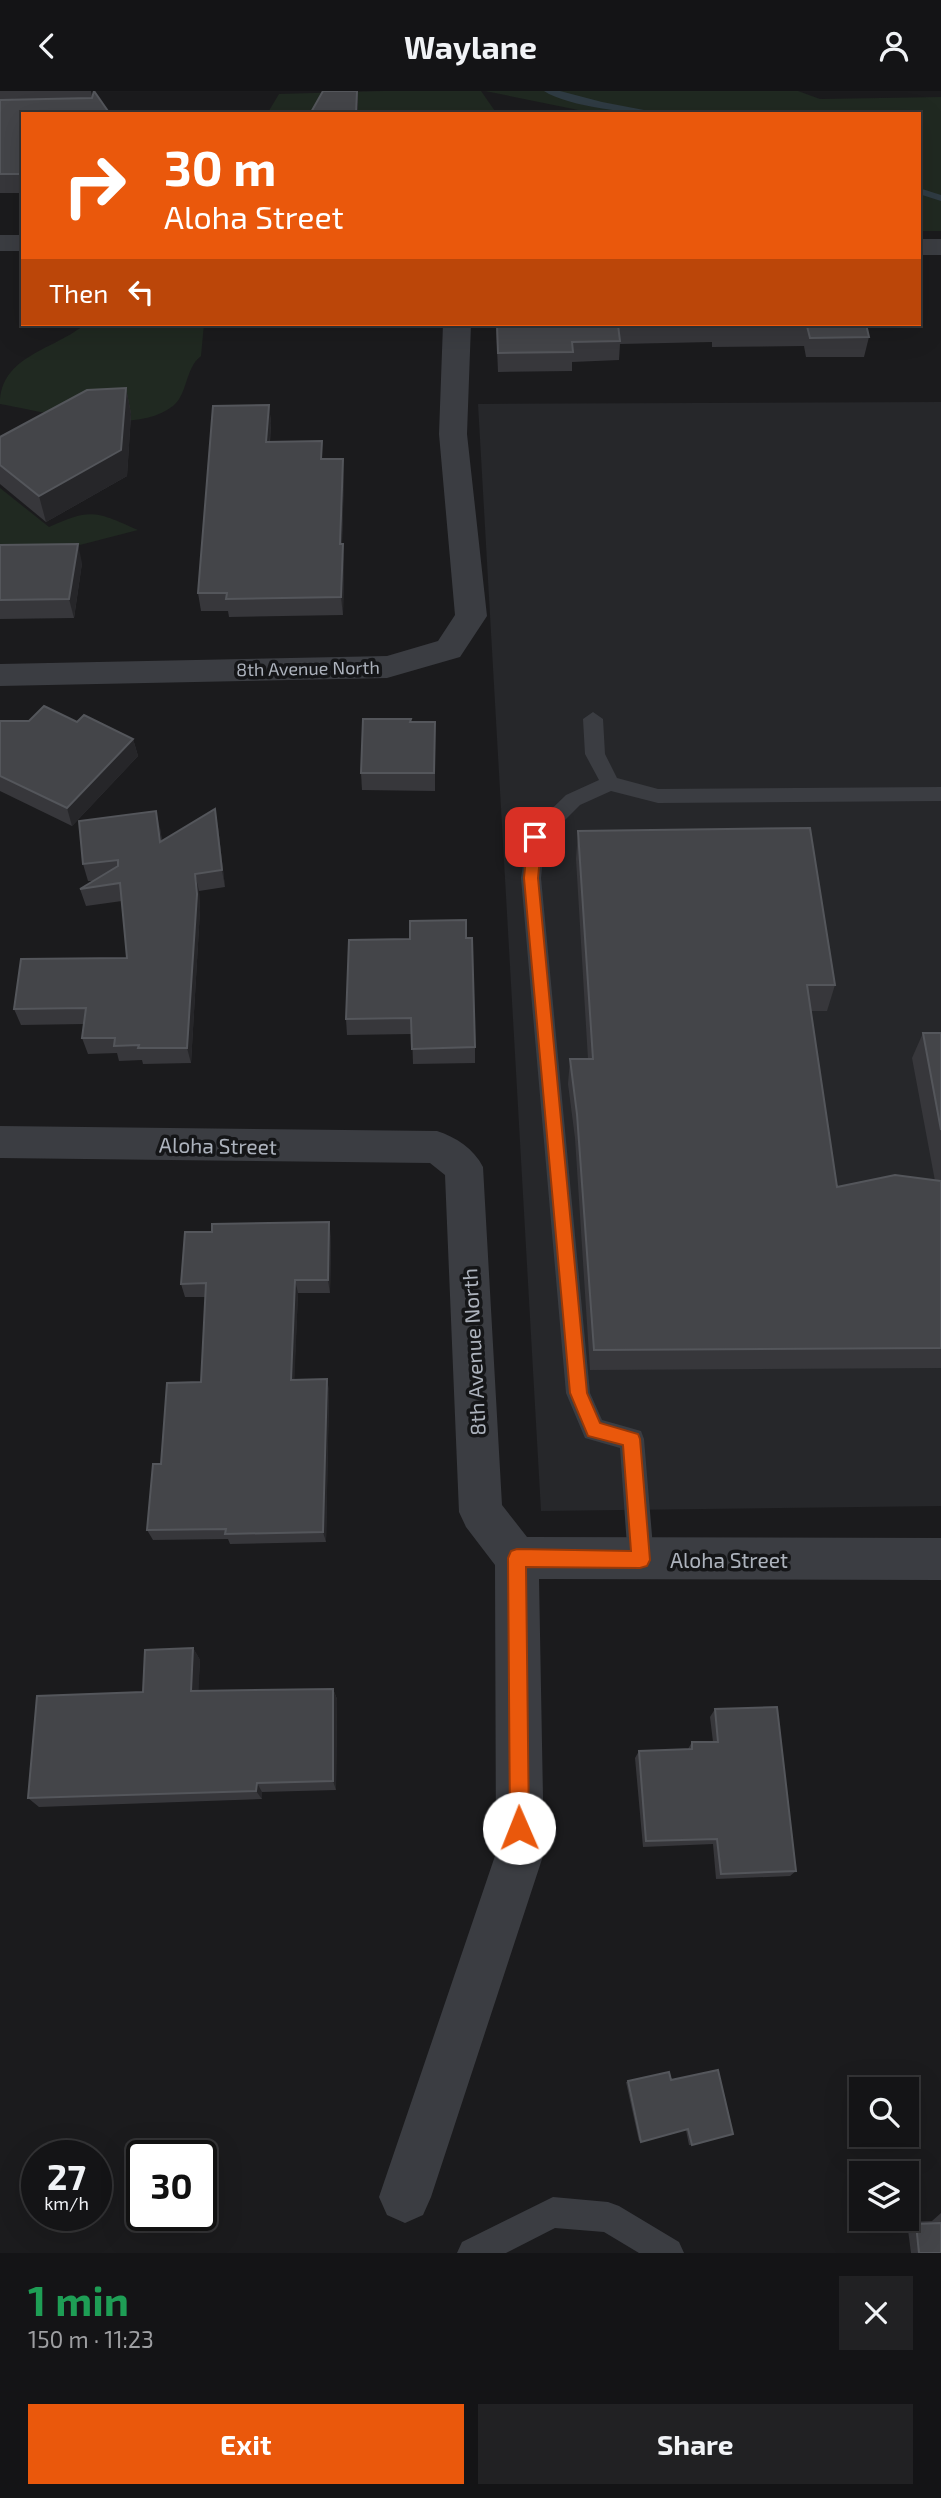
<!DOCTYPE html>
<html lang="en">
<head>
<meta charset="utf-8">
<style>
  :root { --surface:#141416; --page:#212123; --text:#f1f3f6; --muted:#9d9ea1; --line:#333335; --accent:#ea580c }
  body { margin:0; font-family:"Exo 2",sans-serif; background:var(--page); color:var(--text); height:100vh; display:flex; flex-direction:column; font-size:26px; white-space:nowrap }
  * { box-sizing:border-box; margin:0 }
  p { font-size:23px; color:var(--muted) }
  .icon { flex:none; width:38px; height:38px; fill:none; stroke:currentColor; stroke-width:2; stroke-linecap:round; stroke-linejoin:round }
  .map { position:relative; height:2162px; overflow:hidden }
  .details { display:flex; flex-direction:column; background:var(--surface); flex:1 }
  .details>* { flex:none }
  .guide { position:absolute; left:21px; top:21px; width:900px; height:214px; border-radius:0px; box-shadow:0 7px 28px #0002,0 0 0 2px var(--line); background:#ea580c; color:#fff; overflow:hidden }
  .buttons { position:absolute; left:849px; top:1986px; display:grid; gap:14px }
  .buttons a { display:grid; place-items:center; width:70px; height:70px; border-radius:0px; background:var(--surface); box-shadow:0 7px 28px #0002,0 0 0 2px var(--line); font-size:35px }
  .speed { position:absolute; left:21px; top:2049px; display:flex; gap:14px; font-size:35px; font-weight:700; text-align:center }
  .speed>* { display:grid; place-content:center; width:91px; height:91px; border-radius:50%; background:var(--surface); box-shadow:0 7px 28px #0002,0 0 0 2px var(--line); line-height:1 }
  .speed small { font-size:18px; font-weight:400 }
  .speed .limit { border:4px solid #111; border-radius:10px; background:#fff; color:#111 }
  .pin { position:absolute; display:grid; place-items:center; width:60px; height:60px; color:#fff; margin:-30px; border-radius:14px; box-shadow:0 4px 10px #0006 }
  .me { position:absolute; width:77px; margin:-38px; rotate:359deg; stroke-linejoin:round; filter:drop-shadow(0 0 5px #0008) }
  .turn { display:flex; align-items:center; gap:24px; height:147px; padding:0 28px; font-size:32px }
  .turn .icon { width:91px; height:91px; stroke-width:2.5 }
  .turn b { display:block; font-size:49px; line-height:60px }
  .then { display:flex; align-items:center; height:66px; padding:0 28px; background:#0003; gap:14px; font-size:26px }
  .round { display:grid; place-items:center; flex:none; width:74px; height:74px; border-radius:0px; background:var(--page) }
  .head { display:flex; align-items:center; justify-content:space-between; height:119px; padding:0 28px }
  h1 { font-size:42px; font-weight:700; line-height:52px; color:#1e9e55 }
  .primary-button { display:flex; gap:14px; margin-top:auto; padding:14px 28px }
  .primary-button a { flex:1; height:80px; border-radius:0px; background:var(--accent); color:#fff; font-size:28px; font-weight:700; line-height:80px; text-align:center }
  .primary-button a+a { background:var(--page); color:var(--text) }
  header { display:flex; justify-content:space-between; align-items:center; height:91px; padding:0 28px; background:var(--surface); font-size:32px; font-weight:700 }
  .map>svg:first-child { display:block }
  .built { fill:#26272a }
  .green { fill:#202921 }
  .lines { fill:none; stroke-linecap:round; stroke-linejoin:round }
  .stream { fill:#2f3b43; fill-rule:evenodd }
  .service { fill:#3b3d42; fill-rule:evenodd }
  .minor { fill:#3b3d42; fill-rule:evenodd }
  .wall { fill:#37373b }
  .shaded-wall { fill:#262629 }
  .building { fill:#444549; stroke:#54565b; stroke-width:2 }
  .route { fill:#ea580c; stroke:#983908; stroke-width:2 }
  .labels { text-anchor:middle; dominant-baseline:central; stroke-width:7; stroke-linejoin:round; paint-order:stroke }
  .far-street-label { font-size:18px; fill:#adb3bd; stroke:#151618 }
  .street-label { font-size:21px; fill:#adb3bd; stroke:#151618 }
</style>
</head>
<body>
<header><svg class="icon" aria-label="back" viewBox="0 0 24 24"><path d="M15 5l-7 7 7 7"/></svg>Waylane<svg class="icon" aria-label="person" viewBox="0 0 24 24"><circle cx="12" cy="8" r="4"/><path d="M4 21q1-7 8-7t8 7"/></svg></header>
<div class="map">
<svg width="941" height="2162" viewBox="0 0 941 2162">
  <rect width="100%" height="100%" fill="#1b1b1d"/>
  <polygon class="built" points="941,311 941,1415 541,1420 478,313"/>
  <g class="green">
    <polygon points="383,0 481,0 497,23 267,23 279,3"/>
    <polygon points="485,0 798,0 820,8 941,6 941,140 919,140 919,23 598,23"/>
    <path d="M 85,233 L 204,233 L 201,265 C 185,277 188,303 173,315 C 134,346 46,321 0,313 C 0,264 55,259 85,233 Z"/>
    <path d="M 0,397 L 49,436 C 90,417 96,420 138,439 L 10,472 L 0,478 Z"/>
  </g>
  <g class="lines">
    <g class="stream">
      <path d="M 544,0 L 560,0 L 602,11 L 665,23 C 635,23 568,16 544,0 Z"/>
      <polygon points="919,97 941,104 941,110 919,103"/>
    </g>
    <g class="service">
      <polygon points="593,621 603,628 605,663 617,687 658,698 941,696 941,710 658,712 611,700 580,714 545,749 541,787 590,1302 602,1329 641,1340 644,1348 654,1469 650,1478 641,1482 632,1478 628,1469 620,1357 585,1347 566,1302 521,787 528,741 566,704 599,689 585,663 583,628"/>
      <polygon points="553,2106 608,2111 619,2115 679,2151 684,2162 639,2162 604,2141 555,2137 506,2162 457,2162 462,2151"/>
    </g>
    <g class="minor">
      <rect x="0" y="144" width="23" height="16"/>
      <rect x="919" y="148" width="22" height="16"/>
      <polygon points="443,233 471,233 467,343 487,525 460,566 387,587 0,595 0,573 387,565 438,550 455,524 439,343"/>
      <path d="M 0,1035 L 437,1040 C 456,1046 474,1058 483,1076 L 502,1414 L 527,1446 L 941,1447 L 941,1489 L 539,1488 L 544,1762 L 431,2106 L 423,2124 L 405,2132 L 387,2124 L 379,2106 L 496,1762 L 495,1474 L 466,1436 L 459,1421 L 445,1084 L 430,1072 L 0,1067 Z"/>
    </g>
  </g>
  <g class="wall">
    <polygon points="0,0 91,0 92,5 110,23 23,23 23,102 0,102"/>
    <polygon points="496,233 866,233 869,246 864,266 806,266 804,255 712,256 712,251 620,253 619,269 572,271 572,280 498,281"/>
    <polygon points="126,297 131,323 127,385 46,431 0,393 0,346"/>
    <polygon points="269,314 271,332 270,351 324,368 344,386 342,453 344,471 343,524 229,526 228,520 201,520 198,502"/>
    <polygon points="0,454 82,472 74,527 0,528"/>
    <polygon points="0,630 77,631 133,648 138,665 72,735 0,700"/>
    <polygon points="411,631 435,649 435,700 362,699 361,682"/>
    <polygon points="218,736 225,796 199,800 200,819 191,972 143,973 142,969 119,970 117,962 88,963 82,947 84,933 21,934 14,918 127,867 122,810 86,815 80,798 94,790 88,790 83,773 160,737 162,749"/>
    <polygon points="578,740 835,894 827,920 811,920 837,1096 935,1090 912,967 923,942 941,942 941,1277 590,1279 575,1047 568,993 570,968 588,968 576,768"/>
    <polygon points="466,847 475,956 475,972 413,973 412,943 347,944 346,928"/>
    <polygon points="331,1145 330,1202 298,1202 294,1289 327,1288 329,1300 326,1451 230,1453 228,1448 153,1449 147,1439 161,1373 201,1291 206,1206 185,1206 181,1193"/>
    <polygon points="193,1557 200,1569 198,1600 333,1598 337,1608 336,1699 262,1701 262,1708 39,1716 28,1707 143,1601"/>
    <polygon points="715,1618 796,1780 790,1785 716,1788 713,1753 643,1756 635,1667 639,1660 688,1658 692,1651 713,1651 710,1626"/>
    <polygon points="718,1979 692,2054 689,2054 686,2039 639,2050 626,1991 669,1981 671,1989"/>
    <polygon points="941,2122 941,2162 911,2162 907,2131 932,2130"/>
  </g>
  <g class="shaded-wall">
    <polygon points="357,0 358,0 358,23 356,23"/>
    <polygon points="126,297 131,323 127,385 46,431 39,405"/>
    <polygon points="269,314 271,332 268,369 266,351"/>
    <polygon points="343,368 344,386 341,471 340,453"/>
    <polygon points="78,453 82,472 74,527 69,508"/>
    <polygon points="343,453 344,471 343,524 341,506"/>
    <polygon points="133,648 138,665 72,735 67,717"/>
    <polygon points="215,718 218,736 225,796 222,779"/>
    <polygon points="156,720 160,737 164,768 160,751"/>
    <polygon points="195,783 199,800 200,819 191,972 187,957"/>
    <polygon points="329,1131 331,1145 330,1202 328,1189"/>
    <polygon points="295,1189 298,1202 294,1301 291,1289"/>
    <polygon points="327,1288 329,1300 326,1451 323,1441"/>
    <polygon points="193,1557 200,1569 198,1611 191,1600"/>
    <polygon points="333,1598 337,1608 336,1699 333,1690"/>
    <polygon points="257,1692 262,1701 262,1708 256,1700"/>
  </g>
  <g class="building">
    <polygon points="94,0 110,23 23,23 23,83 0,83 0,9 92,7"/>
    <polygon points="323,0 357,0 356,23 310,23"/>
    <polygon points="497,233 660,233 618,234 620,250 572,251 573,261 498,262"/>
    <polygon points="714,233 866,233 869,246 810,247 807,235 715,236"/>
    <polygon points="126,297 121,359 39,405 0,374 0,346 87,299"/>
    <polygon points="269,314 266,351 322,350 321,368 343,368 340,453 343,453 341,506 226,508 227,502 198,502 213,315"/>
    <polygon points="78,453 69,508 0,509 0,454"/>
    <polygon points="44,615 77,631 84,624 133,648 67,717 0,685 0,630 29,630"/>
    <polygon points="363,628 411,628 410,631 435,631 434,682 361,682"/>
    <polygon points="215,718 222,779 195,783 197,803 187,957 138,957 139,954 114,955 115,947 82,947 86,917 14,918 21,868 127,867 120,792 80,798 118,775 118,769 83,773 79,730 156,720 160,751"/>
    <polygon points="810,737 835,894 807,894 837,1096 895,1084 941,1090 941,1257 594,1259 577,1023 570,968 593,968 578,740"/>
    <polygon points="466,829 466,847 472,847 475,956 412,958 411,927 346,928 349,849 410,848 410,830"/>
    <polygon points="923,942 941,942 941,1039"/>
    <polygon points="329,1131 328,1189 295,1189 291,1289 327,1288 323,1441 225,1443 226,1438 147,1439 153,1373 161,1373 167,1292 201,1291 206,1192 181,1193 185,1141 212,1141 212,1133"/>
    <polygon points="193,1557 191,1600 333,1598 333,1690 257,1692 256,1700 28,1707 37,1605 143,1601 145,1559"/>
    <polygon points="777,1616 796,1780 721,1783 717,1748 646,1750 639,1660 692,1658 692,1651 718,1651 715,1618"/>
    <polygon points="718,1979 733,2043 692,2054 688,2038 641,2051 628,1990 669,1981 671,1989"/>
    <polygon points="941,2132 941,2162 919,2162 916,2133"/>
  </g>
  <polygon class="route" points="535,741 542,746 538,787 587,1302 600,1332 638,1343 640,1348 650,1469 647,1475 640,1477 526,1476 529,1737 526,1744 519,1747 512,1744 510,1737 508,1467 511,1460 517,1458 631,1460 623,1354 588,1345 570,1302 524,787 528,746"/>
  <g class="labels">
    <g class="far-street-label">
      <text transform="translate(308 577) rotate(-1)">8th Avenue North</text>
    </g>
    <g class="street-label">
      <text transform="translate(218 1054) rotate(1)">Aloha Street</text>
      <text transform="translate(473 1261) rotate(-93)">8th Avenue North</text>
      <text x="729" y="1468">Aloha Street</text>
    </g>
  </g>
</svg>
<div class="buttons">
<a><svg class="icon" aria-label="search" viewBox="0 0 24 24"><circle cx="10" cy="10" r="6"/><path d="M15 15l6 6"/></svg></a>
<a><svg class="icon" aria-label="layers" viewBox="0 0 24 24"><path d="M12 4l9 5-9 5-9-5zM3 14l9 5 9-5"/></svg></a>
</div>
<div class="speed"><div>27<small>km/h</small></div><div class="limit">30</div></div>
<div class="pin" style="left:535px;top:746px;background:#d93025"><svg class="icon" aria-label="arrive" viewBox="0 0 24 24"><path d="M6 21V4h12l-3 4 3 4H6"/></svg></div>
<svg class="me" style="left:519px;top:1737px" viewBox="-20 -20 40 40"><circle r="19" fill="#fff"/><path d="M0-13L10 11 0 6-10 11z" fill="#ea580c"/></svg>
<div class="guide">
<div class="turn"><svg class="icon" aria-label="right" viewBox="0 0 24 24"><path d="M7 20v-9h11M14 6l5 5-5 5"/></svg><div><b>30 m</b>Aloha Street</div></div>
<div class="then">Then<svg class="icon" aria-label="left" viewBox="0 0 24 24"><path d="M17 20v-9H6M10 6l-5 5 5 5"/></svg></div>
</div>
</div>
<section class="details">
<div class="head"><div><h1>1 min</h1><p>150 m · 11:23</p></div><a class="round"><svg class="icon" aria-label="close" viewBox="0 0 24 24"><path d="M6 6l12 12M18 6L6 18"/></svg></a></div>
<div class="primary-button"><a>Exit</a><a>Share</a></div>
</section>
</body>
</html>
